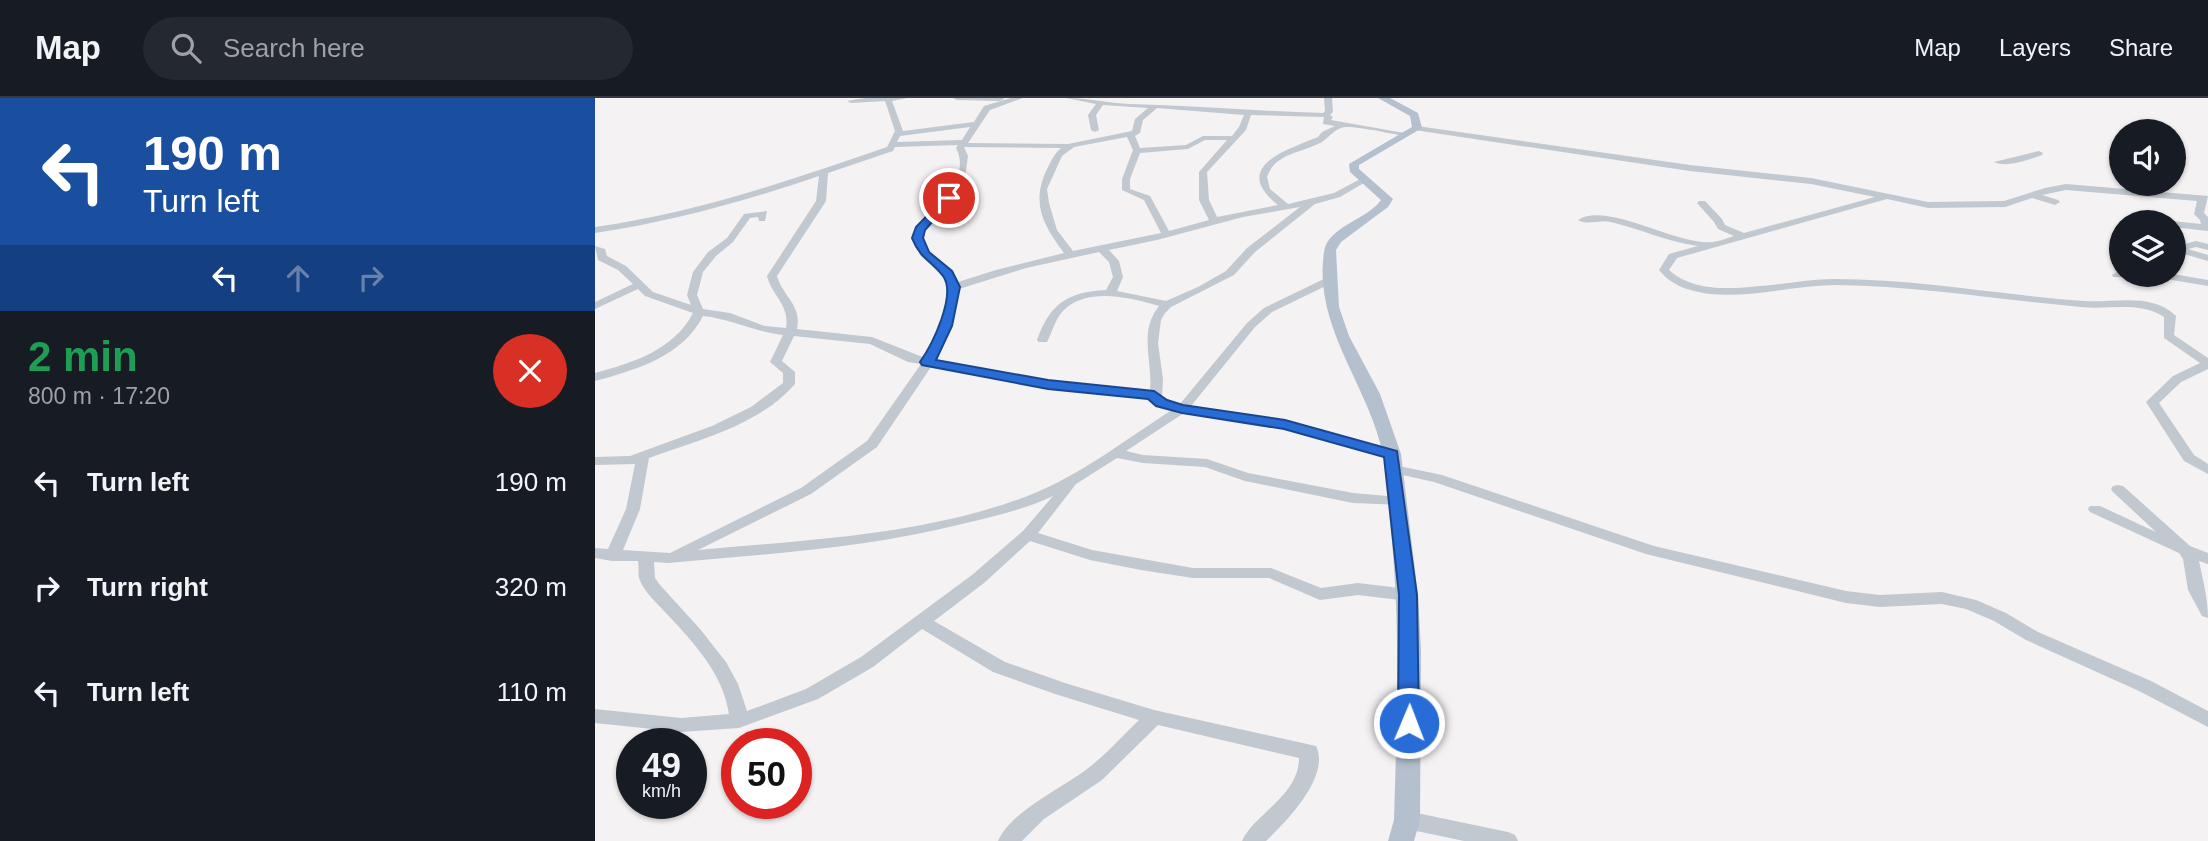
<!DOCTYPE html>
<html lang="en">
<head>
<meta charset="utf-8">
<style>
  :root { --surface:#171b24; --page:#242831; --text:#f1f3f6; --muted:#9ea1a6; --line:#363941 }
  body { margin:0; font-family:Arial,sans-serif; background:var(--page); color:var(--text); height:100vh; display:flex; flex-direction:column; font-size:26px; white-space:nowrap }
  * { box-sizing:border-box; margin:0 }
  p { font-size:23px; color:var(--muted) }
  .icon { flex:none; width:38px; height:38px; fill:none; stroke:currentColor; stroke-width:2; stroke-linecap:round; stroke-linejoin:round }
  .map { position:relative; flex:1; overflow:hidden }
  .drawer { display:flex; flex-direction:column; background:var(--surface); width:595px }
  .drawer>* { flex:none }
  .banner { background:#1a4fa0; color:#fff; overflow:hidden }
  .controls { position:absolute; left:1514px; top:21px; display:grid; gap:14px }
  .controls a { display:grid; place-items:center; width:77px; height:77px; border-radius:50%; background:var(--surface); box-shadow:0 2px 5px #0004; font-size:35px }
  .speed { position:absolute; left:21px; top:630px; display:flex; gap:14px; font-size:35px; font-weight:700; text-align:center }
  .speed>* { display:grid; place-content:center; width:91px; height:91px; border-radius:50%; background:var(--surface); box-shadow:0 2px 5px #0004; line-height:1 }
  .speed small { font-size:18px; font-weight:400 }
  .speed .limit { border:10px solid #d22; background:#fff; color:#111 }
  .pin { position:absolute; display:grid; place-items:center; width:60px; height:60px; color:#fff; margin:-30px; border:4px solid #fff; border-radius:50%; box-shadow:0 2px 7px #0007 }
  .me { position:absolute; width:77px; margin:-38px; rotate:1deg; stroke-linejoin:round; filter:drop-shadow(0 0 5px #0008) }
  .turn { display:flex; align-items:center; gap:24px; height:147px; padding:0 28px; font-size:32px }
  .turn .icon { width:91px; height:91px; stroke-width:2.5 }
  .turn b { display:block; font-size:49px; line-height:60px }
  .lanes { display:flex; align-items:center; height:66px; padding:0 28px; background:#0003; justify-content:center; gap:35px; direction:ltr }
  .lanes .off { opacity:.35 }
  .round { display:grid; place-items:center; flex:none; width:74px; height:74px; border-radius:37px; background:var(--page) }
  .overview { display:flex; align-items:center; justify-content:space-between; height:119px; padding:0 28px }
  h1 { font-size:42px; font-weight:800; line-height:52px; color:#1e9e55 }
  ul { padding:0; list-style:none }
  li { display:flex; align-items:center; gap:21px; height:105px; padding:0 28px }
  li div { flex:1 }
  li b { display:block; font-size:26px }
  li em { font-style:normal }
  header { display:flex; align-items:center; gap:42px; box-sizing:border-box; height:98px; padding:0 35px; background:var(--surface); border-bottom:2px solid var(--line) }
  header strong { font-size:33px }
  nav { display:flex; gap:38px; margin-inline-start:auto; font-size:24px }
  .search { width:490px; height:63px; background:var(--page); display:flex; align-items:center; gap:18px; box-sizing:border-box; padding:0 24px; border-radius:38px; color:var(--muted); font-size:26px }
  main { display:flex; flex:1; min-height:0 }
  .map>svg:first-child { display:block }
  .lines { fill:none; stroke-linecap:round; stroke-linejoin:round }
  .minor { fill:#c1c8cf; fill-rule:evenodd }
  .major { fill:#b4c0ce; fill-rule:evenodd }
  .route { fill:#286cd7; stroke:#1a468c; stroke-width:2 }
</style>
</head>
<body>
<header>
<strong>Map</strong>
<div class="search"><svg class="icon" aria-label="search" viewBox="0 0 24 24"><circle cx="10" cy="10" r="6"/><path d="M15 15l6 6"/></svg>Search here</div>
<nav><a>Map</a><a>Layers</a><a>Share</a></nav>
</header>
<main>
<section class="drawer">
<div class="banner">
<div class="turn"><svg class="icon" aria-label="left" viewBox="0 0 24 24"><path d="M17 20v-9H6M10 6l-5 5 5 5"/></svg><div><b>190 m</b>Turn left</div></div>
<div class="lanes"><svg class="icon" aria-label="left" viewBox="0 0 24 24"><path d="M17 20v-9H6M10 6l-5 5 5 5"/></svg><svg class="icon off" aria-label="ahead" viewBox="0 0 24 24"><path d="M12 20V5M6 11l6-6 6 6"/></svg><svg class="icon off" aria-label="right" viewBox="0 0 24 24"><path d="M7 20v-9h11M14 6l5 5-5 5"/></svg></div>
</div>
<div class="overview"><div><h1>2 min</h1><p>800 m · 17:20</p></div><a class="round" style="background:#d93025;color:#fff"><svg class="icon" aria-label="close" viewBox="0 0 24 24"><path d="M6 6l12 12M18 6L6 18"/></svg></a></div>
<ul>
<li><svg class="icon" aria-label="left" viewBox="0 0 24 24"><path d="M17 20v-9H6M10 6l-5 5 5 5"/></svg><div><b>Turn left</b></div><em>190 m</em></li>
<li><svg class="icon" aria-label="right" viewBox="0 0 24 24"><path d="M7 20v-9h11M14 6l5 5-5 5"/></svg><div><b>Turn right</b></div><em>320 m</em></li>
<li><svg class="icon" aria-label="left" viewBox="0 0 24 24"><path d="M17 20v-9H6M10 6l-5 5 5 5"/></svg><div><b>Turn left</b></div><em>110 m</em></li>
</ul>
</section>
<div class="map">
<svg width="1613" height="743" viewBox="0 0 1613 743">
  <rect width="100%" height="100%" fill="#f4f2f2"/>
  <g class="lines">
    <g class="minor">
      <path d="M 270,0 L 312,0 L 297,3 L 308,33 L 379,24 L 389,8 L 416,0 L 428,0 L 395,12 L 373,45 L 473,46 L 537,33 L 540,21 L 553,10 L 508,7 L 501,17 L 504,32 L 500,34 L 496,32 L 493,17 L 501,6 L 471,0 C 493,0 514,5 535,6 C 600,8 664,13 728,15 L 730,13 L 729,0 L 737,0 L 738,14 L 735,17 L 738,19 L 736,22 L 815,36 L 811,38 C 796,36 763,28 750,29 C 741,30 734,39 727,44 C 707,55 680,55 672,79 L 675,91 L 693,106 L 739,95 L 767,80 L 774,82 L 745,99 L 720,106 L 660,154 L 639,177 L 576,209 L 570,215 L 566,222 L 563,245 L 568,281 L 567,299 L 585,306 L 652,225 L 669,210 L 733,179 L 741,179 L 741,183 L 677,214 L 660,229 L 596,308 L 690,323 L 802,353 L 804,356 L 802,359 L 792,359 L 689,331 L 589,315 L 531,353 L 548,357 L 612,361 L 653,375 L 758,395 L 804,399 L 809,401 L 811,404 L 809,407 L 758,405 L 650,383 L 610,369 L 548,365 L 522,360 L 481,386 L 443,435 L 497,452 L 598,470 L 676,470 L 726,490 L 763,485 L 813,491 L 819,493 L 821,497 L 819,501 L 813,503 L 763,497 L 725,502 L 674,480 L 598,480 L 546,472 L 495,462 L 435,443 L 389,485 L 339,523 L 410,564 L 470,585 L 559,612 L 721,648 C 736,678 691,724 671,743 L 647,743 C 659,716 704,698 704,660 L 563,627 L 507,682 L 449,721 L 427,743 L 403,743 C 416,713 466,691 492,671 C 511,657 527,638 544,622 L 460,596 L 398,574 L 327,531 L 278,569 L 223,601 L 144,630 L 86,634 L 0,625 L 0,611 L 86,620 L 134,616 C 128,575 98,544 71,515 C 62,505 48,493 44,480 C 43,475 44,468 43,463 L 17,463 L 0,460 L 0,450 L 13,451 L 31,411 L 40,366 L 0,367 L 0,359 L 35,358 L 117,328 L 156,309 L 188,285 L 188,275 L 175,264 L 188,237 C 160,234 136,221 108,218 C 88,258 41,272 0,283 L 0,275 C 37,265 79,252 98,215 L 50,198 L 43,191 L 0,211 L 0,204 L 38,186 L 23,172 L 3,162 L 0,148 L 10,151 L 12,158 L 31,168 L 58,194 L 96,207 L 92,197 L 98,174 L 113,154 L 132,140 L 149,116 L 172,113 L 170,123 L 164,123 L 163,119 L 155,120 L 138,144 L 121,158 L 108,174 L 102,197 L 108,211 L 135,215 L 170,228 L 191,230 C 195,207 177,198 172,178 L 221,103 L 224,78 C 151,103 76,124 0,135 L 0,129 C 101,115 196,82 292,49 L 300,33 L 290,3 L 256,5 L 252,3 ZM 562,10 L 649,17 L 644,29 L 637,38 L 608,38 L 591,47 L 545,50 L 540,38 L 545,35 L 548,22 ZM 656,17 L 729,19 L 728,26 L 740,28 L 727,34 L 723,39 C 691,52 635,69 683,107 L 622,119 L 614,102 L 612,74 L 651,32 ZM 375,29 L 367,42 L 302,44 L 305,38 ZM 532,39 L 538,52 L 527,81 L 527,92 L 549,102 L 566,135 L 478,153 L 462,132 L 454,105 L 452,91 L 467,58 L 479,49 ZM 610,42 L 632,42 L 604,74 L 604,102 L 614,122 L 574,133 L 555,98 L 535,91 L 535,81 L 545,55 L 593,51 ZM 363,47 L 361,50 C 380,88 325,109 318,140 L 325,157 L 352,182 L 354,189 L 345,228 L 330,260 L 277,239 L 202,231 C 207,207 188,199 182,178 L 231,103 L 233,75 L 298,53 L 300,49 ZM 369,49 L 466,50 C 458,57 456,64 451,73 C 436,107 449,128 469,155 L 401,172 L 363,184 L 361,179 L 334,154 L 328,140 L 330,132 L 357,102 L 370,79 L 373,58 ZM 705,109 L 652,150 L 631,173 L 603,189 L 571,203 L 522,193 L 528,179 L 524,163 L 514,152 L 562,142 L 648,119 ZM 504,154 L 514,164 L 518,179 L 511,192 C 472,194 455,206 442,242 L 444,244 L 452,244 C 458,233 460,220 470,211 C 495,189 536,200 564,208 C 543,234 558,263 555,293 C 483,288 411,277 341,262 L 357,228 L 364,191 L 431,170 ZM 199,238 L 275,246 L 313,264 L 326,266 L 272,343 L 206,390 L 75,455 L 28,452 L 45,411 L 54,360 C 103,342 165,327 200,286 L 200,274 L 187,263 ZM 336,269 C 408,283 481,295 554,300 L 555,304 L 577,312 C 531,341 486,377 435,397 C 332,437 212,442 103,452 L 216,396 L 282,349 ZM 458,398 L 428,433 L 377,477 L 266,559 L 211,591 L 152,613 L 143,586 L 131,564 L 105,531 L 65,487 L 60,480 L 59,464 L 73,465 C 173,456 273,450 371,425 C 400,418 431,411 458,398 Z"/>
      <polygon points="358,0 408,0 409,1 405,3 362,2"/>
      <path d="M 822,28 L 1095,67 L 1216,80 L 1333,104 L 1409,103 L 1450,90 L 1471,86 L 1613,98 L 1609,115 L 1613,119 L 1613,133 L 1578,129 L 1578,124 L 1563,124 L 1552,120 L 1557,117 L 1577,123 L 1606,126 L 1605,122 L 1599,116 L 1602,103 L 1471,92 L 1447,97 L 1463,102 L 1465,104 L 1460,107 L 1437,100 L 1410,109 L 1333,110 L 1292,101 L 1082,160 L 1074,172 C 1098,194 1135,191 1165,188 C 1190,186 1215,181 1239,181 C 1323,181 1406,197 1489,203 C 1519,205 1557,194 1581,218 L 1579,237 L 1613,260 L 1613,271 L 1586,284 L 1564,305 L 1599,357 L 1613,366 L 1613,376 L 1589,363 L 1551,304 L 1578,278 L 1605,265 L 1569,240 L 1569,219 C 1544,203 1515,212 1486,209 C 1405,202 1324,188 1242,187 C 1200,187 1158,200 1115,196 C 1094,193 1077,188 1064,172 L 1074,156 L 1103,148 C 1072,144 1046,131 1016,124 C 1005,121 993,128 983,122 C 1013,103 1081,148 1118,144 C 1125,143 1132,140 1139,138 L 1123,131 L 1119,124 L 1102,105 L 1104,103 L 1110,103 L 1127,121 L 1130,127 L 1149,135 L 1280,99 L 1216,86 L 1095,73 L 819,32 L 818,30 Z"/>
      <path d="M 1444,53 L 1448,55 L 1447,57 C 1433,62 1412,70 1399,64 Z"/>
      <polygon points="1601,143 1613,146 1613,152 1601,149 1593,151 1613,157 1613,163 1582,154 1578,155 1578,149"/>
      <polygon points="1522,174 1526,174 1526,177 1578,176 1613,182 1613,188 1565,180 1518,179 1517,177"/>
      <polygon points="799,367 847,377 1059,448 1251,493 1285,497 1347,494 1381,502 1411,515 1443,534 1556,583 1613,613 1613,629 1544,593 1431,542 1399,523 1371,511 1347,506 1285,509 1251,505 1051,456 839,384 794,374 792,371 794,368"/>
      <path d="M 1523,387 L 1528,388 L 1595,448 L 1613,455 L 1613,466 L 1604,463 C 1608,483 1613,500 1613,520 L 1607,518 L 1593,492 L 1588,461 L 1584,455 L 1495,414 L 1493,411 L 1495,408 L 1505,408 L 1561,434 L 1518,394 L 1516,391 L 1518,388 Z"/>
      <polygon points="812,713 913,734 920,737 923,743 869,743 812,731 805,728 802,722 805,716"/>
    </g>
    <path class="major" d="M 783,0 L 795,0 L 823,15 L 827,30 L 764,67 L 764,71 L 798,101 L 793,109 L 746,144 L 741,152 L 744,209 L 754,238 L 785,296 L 806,356 L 823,497 L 826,552 L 825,722 L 819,743 L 793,743 L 799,722 C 802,620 806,526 795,424 C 793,402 793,378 788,356 C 773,286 718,229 729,154 C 732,129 773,121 786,102 L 755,74 L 754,66 L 817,29 L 815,18 Z"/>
  </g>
  <path class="route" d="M 351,98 L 359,100 L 330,132 L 328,140 L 334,154 L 357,173 L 365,189 L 357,228 L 341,262 L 453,282 L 559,293 L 572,302 L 588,307 L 690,322 L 802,353 L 822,497 L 824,625 L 821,631 L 814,633 L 806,631 L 803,625 L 804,497 L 789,359 L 689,331 L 587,315 L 561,308 L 553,301 L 453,291 L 327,267 L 325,264 C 337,247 362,197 348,178 C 335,161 326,162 317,140 L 321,129 Z"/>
</svg>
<div class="controls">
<a><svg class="icon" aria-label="sound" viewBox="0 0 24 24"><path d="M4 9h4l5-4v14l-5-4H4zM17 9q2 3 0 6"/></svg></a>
<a><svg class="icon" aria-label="layers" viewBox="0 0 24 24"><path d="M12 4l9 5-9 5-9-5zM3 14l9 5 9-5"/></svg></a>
</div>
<div class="speed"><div>49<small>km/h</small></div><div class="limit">50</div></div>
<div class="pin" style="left:354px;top:100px;background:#d93025"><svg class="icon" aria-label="arrive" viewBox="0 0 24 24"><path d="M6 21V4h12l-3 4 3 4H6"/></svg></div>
<svg class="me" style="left:814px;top:625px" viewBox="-20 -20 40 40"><circle r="17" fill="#286cd7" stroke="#fff" stroke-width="3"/><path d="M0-11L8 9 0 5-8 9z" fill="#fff"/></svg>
</div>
</main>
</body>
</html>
